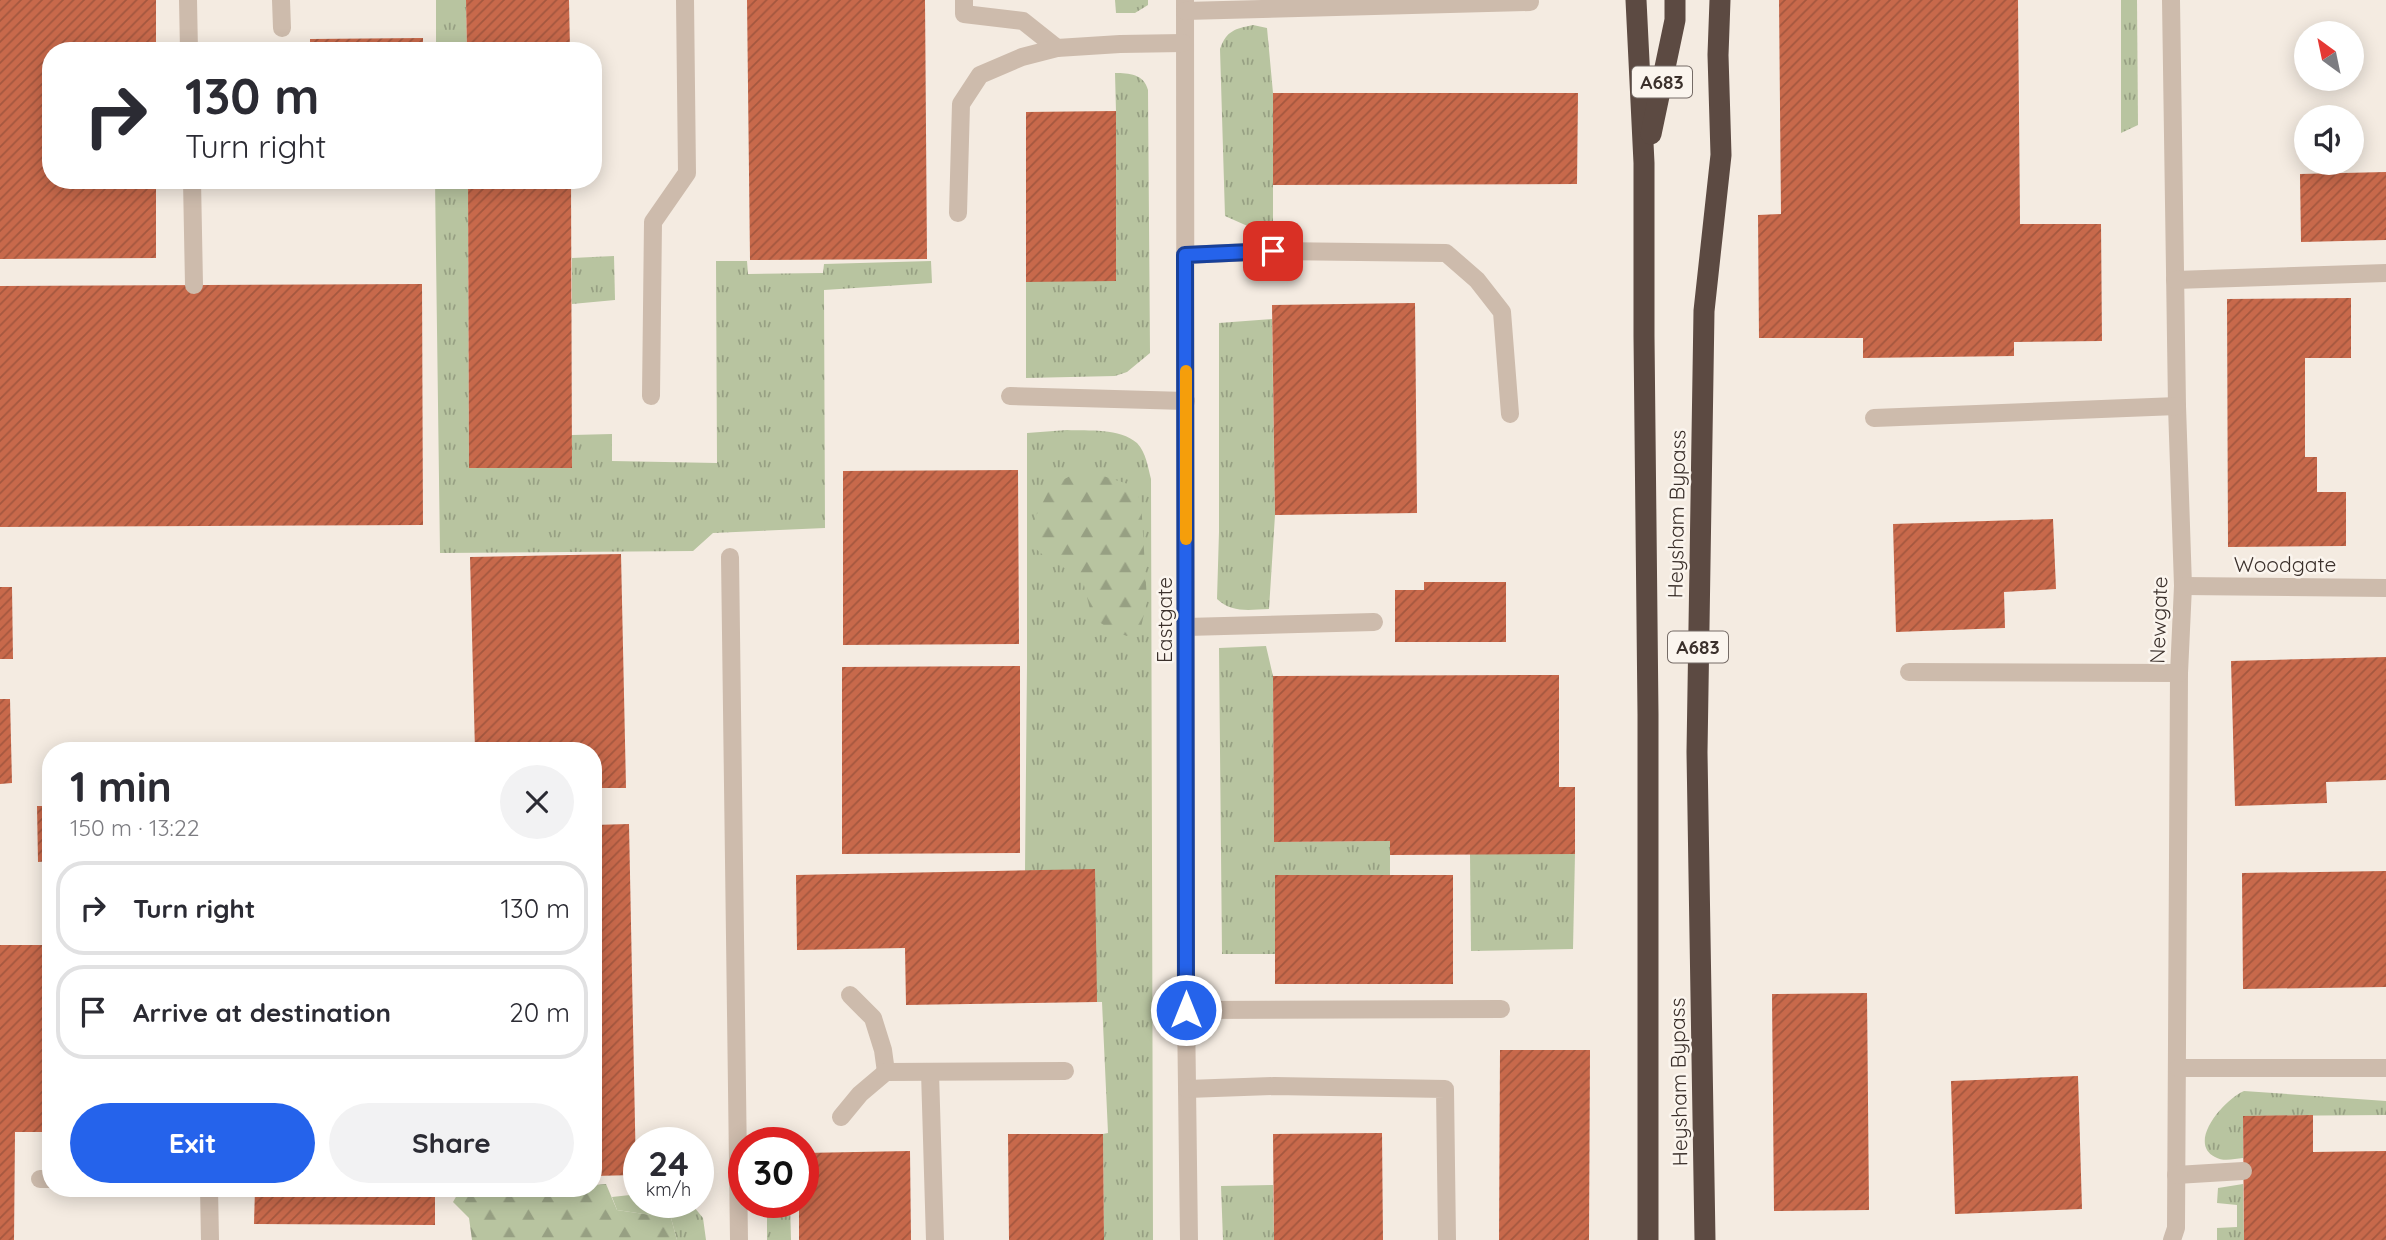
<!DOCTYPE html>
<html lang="en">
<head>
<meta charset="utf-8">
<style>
  :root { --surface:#fff; --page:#f2f2f3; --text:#2b2b33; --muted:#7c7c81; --line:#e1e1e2; --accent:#2563eb }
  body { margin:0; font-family:Quicksand,sans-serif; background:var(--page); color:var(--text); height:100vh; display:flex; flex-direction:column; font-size:26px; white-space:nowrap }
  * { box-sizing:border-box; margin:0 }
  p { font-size:23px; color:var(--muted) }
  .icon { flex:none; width:38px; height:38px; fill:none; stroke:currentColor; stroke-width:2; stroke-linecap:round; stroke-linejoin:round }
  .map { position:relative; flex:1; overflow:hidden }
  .details { position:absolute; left:42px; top:742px; width:560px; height:455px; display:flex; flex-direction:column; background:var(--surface); border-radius:28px; box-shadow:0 4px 18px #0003 }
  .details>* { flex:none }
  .guide { position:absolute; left:42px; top:42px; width:560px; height:147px; border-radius:28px; box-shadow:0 4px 18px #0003; background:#fff; color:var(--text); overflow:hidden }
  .needle { width:46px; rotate:327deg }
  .fabs { position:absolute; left:2294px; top:21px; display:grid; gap:14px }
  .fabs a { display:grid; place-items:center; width:70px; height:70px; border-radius:50%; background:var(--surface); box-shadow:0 4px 18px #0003; font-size:35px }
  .speed { position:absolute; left:623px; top:1127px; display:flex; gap:14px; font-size:35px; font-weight:700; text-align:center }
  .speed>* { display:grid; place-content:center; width:91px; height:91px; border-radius:50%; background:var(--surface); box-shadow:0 4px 18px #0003; line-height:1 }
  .speed small { font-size:18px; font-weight:400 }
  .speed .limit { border:10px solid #d22; background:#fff; color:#111 }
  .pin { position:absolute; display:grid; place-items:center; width:60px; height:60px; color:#fff; margin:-30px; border-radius:14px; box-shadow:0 4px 10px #0006 }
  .me { position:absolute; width:77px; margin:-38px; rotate:0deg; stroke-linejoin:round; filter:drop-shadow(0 0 5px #0008) }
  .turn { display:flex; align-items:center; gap:24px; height:147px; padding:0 28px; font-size:32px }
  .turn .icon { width:91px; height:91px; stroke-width:2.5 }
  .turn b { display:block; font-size:49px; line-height:60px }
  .round { display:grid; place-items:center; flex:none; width:74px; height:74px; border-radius:37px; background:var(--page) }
  .head { display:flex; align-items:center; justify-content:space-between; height:119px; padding:0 28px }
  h1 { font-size:42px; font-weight:700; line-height:52px }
  .button { display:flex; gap:14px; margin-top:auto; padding:14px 28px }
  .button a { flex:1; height:80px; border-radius:42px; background:var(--accent); color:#fff; font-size:28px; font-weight:700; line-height:80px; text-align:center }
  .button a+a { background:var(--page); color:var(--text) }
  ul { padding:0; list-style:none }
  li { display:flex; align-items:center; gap:21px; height:94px; margin:0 14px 10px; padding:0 14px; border:4px solid var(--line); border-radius:28px }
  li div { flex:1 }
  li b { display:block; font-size:26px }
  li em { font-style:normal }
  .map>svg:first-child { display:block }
  .grass { fill:url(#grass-tufts) }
  .forest { fill:url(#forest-firs) }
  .building { fill:url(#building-hatch) }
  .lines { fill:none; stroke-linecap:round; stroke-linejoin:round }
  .minor { stroke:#cdbbac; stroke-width:18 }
  .highway { stroke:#5c4a42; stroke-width:21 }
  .route-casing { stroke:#184099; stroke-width:18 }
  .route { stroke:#2563eb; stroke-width:12 }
  .slow { stroke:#f59e0b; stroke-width:12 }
  .labels { text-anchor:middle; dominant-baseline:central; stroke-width:5; stroke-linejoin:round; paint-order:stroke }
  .shield { fill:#fbf5ee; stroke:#756b66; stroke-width:2 }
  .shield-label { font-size:19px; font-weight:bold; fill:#3b302b }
  .street-label { font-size:21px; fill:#3b302b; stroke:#fbf5ee }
</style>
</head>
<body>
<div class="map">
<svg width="2386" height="1240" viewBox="0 0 2386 1240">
  <defs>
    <pattern id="grass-tufts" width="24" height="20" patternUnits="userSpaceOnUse" patternTransform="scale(1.75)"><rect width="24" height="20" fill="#b8c4a0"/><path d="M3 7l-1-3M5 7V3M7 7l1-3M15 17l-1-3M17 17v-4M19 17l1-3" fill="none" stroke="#97a083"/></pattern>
    <pattern id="forest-firs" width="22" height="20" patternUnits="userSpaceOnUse" patternTransform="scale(1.75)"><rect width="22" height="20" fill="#b8c4a0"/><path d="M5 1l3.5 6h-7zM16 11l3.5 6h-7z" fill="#97a083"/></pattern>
    <pattern id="building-hatch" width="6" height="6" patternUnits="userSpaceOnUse" patternTransform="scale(1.75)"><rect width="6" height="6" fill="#c8694b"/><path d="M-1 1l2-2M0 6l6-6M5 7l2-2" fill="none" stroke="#a4573f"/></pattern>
  </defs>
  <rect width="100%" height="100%" fill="#f4ebe1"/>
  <g class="grass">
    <polygon points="436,0 466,0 467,51 436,51"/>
    <polygon points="1115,0 1148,0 1148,5 1135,13 1116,13"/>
    <polygon points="2121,0 2137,0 2138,125 2121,133"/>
    <path d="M 1253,25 L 1267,28 L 1273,93 L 1273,229 L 1252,228 L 1225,216 L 1220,49 C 1227,30 1235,29 1253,25 Z"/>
    <path d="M 1115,73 C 1129,73 1144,74 1148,90 L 1150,353 L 1127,372 L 1115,376 L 1026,378 L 1026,282 L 1116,112 Z"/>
    <polygon points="435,180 468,180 469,468 572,468 572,435 612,434 612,461 717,463 716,261 747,261 748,274 823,273 824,264 931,261 932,283 824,290 825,528 713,533 693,551 440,553"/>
    <polygon points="614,256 615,300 572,304 572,258"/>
    <path d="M 1272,319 L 1275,515 L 1269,609 C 1248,610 1232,613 1217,599 L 1219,532 L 1219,323 Z"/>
    <path d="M 1067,430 C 1088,431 1120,428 1137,443 C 1146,452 1148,468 1151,479 L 1153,1240 L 1104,1240 L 1103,1134 L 1108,1133 L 1102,1002 L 1097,1002 L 1025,871 L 1027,665 L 1027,433 Z"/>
    <polygon points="1266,646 1273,676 1274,842 1390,841 1390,875 1275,875 1275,954 1222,954 1219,648"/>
    <polygon points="1470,854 1575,854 1573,949 1471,951"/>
    <path d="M 2244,1091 L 2386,1101 L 2386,1115 L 2243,1116 L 2243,1158 C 2234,1159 2223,1162 2215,1157 C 2186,1142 2226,1098 2244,1091 Z"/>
    <polygon points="2243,1184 2244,1240 2217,1240 2217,1228 2237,1227 2237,1205 2217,1203 2218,1188"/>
    <polygon points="1273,1185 1274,1240 1223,1240 1221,1186"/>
    <polygon points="639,1194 639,1202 690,1202 703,1218 706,1240 677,1240 671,1218 617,1210 612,1197"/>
    <polygon points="790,1202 791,1240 767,1240 767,1203"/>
  </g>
  <g class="forest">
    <polygon points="1076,473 1100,475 1128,484 1141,500 1147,601 1141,627 1127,636 1111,630 1092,617 1082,577 1049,560 1036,549 1036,516 1051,486"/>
    <polygon points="606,1184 617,1210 671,1218 677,1240 472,1240 469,1218 453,1202 461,1188 593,1188 593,1185"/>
  </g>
  <g class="building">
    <polygon points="0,0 156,0 156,51 51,51 51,180 156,180 156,258 0,259"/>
    <polygon points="466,0 569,0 570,51 467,51"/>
    <polygon points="747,0 925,0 927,259 750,260"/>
    <polygon points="1779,0 2018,0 2020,224 2101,224 2102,341 2014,342 2014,356 1863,358 1863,338 1759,338 1758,215 1781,214"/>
    <polygon points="423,38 423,51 310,51 310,39"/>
    <polygon points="1273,93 1578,93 1577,184 1273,185"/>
    <polygon points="1116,111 1116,281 1026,282 1026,112"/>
    <polygon points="2386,172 2386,240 2301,242 2300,174"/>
    <polygon points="468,180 571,180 572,468 469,468"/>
    <polygon points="422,284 423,525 0,527 0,286"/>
    <polygon points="2351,298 2351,358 2305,358 2305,457 2317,457 2317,492 2346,492 2346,546 2228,547 2227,299"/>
    <polygon points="1415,303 1417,513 1275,515 1272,305"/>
    <polygon points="1018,470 1019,644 843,645 843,471"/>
    <polygon points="2053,519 2056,589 2004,592 2005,628 1896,632 1893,524"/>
    <polygon points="621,554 626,788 593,788 593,751 475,751 470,557"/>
    <polygon points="1424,582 1506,582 1506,642 1395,642 1395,590 1424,590"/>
    <polygon points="0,587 12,587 13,659 0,659"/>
    <polygon points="2386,657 2386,780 2326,782 2327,803 2235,806 2231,661"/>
    <polygon points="1020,666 1020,853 842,854 842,667"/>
    <polygon points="1559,675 1559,787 1575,787 1575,854 1390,855 1390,841 1274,842 1273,676"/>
    <polygon points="0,699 10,699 12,783 0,784"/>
    <polygon points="37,806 51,806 51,861 38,862"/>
    <polygon points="629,824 636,1175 593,1176 593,825"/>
    <polygon points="1095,869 1097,1002 906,1005 905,948 797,950 796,875"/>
    <polygon points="2386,871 2386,987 2243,989 2242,873"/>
    <rect x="1275" y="875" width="178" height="109"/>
    <polygon points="0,945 51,945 51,1132 15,1132 14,1240 0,1240"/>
    <polygon points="1867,993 1869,1210 1774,1211 1772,994"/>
    <polygon points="1500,1050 1590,1050 1589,1240 1499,1240"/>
    <polygon points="2078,1076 2082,1209 1955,1214 1951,1081"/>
    <polygon points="2313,1115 2313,1152 2386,1151 2386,1240 2244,1240 2243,1116"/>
    <polygon points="1382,1133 1383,1240 1274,1240 1273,1134"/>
    <polygon points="1008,1134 1103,1134 1104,1240 1009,1240"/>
    <polygon points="910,1151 911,1240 799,1240 799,1202 803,1202 803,1153"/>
    <polygon points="255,1188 435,1188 435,1225 254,1224"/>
  </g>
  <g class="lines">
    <g class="minor">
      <polyline points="188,0 189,51"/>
      <polyline points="281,0 282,28"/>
      <polyline points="964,0 964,14 1023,21 1057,48"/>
      <polyline points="1185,0 1186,1010 1189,1240"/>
      <polyline points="2171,0 2177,406 2183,586 2179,673 2176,1228 2172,1240"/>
      <polyline points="1185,11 1530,2"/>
      <polyline points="192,180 194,285"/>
      <polyline points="958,213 961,104 980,75 1022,57 1057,48 1120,44 1183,43"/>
      <polyline points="1185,255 1273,251 1446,253 1477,280 1502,312 1510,414"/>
      <polyline points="2175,280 2386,273"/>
      <polyline points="651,396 653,222 687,173 685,0"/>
      <polyline points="1010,396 1186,401"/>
      <polyline points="1874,418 2177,406"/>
      <polyline points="730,557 739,1240"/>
      <polyline points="2183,586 2386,588"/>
      <polyline points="1186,627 1374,622"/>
      <polyline points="1909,672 2179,673"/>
      <polyline points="850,995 873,1018 883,1050 886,1072"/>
      <polyline points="1186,1010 1501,1009"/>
      <polyline points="2178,1068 2386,1068"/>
      <polyline points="930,1072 935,1240"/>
      <polyline points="1187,1089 1274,1086 1445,1089 1447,1240"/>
      <polyline points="841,1117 860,1094 886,1072 1065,1071"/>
      <polyline points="2176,1175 2243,1171"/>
      <polyline points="40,1179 51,1179"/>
      <polyline points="209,1188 210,1240"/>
    </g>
    <g class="highway">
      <polyline points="1636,0 1644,163 1644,336 1648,714 1648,1240"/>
      <polyline points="1651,134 1675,20 1675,0"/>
      <polyline points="1705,1240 1697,752 1704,311 1721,155 1718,55 1720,0"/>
    </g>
  </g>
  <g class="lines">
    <g class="route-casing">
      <polyline id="route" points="1186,1010 1185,255 1273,251"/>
    </g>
    <use href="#route" class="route"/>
    <polyline class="slow" points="1186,371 1186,539"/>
  </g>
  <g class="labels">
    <g class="shield">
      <rect x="1632" y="66.5" width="60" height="31" rx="5"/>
      <rect x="1668" y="631.5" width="60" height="31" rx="5"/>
    </g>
    <g class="shield-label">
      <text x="1662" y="82">A683</text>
      <text x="1698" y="647">A683</text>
    </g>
    <g class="street-label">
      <text transform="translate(1676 514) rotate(-89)">Heysham Bypass</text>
      <text x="2285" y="564">Woodgate</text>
      <text transform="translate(1164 620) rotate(-90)">Eastgate</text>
      <text transform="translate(2158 620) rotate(-88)">Newgate</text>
      <text transform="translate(1678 1082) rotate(-91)">Heysham Bypass</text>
    </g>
  </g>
</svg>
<div class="fabs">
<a><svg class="needle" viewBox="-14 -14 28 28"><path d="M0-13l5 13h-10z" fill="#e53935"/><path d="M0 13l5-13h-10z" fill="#7c7c81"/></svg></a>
<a><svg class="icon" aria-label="sound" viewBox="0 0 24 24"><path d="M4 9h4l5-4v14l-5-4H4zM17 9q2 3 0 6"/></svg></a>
</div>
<div class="speed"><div>24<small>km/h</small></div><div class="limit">30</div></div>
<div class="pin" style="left:1273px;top:251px;background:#d93025"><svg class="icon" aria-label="arrive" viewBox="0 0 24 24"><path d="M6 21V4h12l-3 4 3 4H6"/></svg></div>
<svg class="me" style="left:1186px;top:1010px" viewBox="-20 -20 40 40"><circle r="17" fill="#2563eb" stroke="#fff" stroke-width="3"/><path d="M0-11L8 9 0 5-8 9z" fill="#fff"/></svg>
<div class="guide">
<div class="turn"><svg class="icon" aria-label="right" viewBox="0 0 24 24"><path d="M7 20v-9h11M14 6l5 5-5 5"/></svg><div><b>130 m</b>Turn right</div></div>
</div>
<section class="details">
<div class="head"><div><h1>1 min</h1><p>150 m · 13:22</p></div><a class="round"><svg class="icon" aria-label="close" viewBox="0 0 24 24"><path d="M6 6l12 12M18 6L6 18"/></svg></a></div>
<ul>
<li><svg class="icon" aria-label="right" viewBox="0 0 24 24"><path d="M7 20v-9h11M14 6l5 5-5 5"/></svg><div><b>Turn right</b></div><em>130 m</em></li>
<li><svg class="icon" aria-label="arrive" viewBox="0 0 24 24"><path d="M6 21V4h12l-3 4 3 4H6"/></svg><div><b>Arrive at destination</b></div><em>20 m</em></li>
</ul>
<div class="button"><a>Exit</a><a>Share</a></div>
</section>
</div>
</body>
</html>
